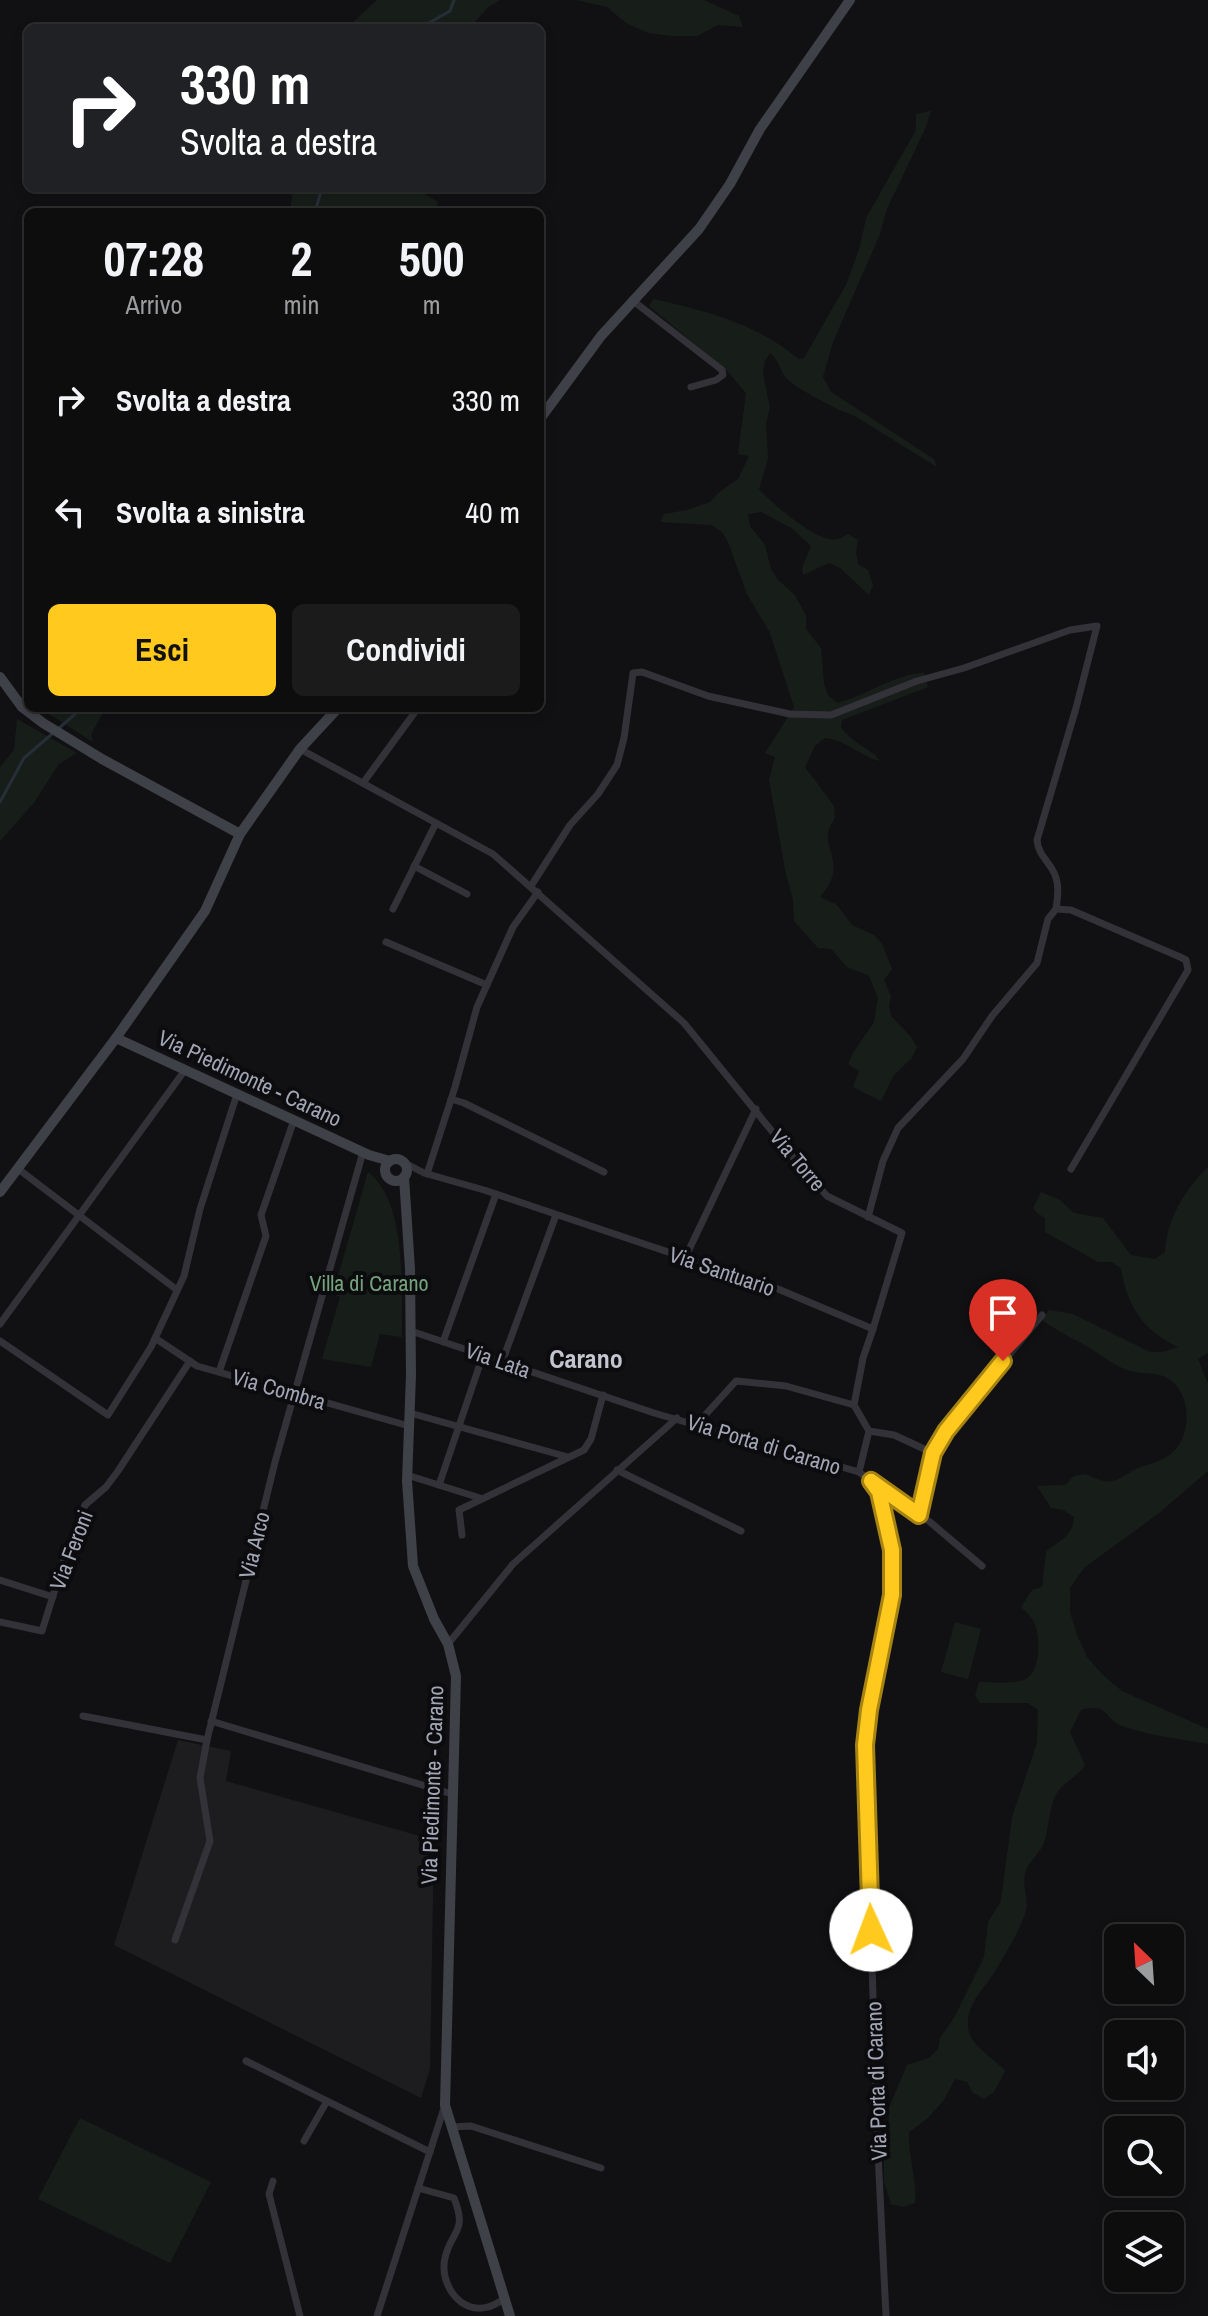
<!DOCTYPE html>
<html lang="it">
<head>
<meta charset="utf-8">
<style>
  :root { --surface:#0d0d0e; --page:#1b1b1c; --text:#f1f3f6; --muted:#9a9c9e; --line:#2d2d2e; --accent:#ffca1d }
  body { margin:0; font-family:"Archivo Narrow",sans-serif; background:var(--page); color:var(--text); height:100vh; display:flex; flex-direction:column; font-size:30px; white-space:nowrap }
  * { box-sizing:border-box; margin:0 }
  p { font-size:26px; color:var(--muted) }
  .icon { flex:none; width:44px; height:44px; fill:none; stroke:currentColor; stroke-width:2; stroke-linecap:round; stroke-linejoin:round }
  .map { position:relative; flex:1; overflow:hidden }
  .side { position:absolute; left:24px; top:208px; width:520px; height:504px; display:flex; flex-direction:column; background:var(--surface); border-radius:12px; box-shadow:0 4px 12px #0003,0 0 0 2px var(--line) }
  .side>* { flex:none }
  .hud { position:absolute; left:24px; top:24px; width:520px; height:168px; border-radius:12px; box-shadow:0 4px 12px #0003,0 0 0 2px var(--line); background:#202124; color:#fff; overflow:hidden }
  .needle { width:52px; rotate:335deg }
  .tools { position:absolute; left:1104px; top:1924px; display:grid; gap:16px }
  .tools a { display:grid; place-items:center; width:80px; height:80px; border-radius:12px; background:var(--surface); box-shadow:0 4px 12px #0003,0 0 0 2px var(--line); font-size:40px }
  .pin { position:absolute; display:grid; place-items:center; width:68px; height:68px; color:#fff; margin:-82px -34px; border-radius:50% 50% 50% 0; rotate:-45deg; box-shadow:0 0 8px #0007 }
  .pin .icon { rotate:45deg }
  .me { position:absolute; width:88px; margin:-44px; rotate:358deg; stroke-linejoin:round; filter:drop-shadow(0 0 6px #0008) }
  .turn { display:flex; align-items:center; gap:28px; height:168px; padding:0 24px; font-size:36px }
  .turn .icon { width:104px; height:104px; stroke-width:2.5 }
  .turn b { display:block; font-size:56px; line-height:68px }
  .eta { display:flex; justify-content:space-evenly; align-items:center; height:136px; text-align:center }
  .eta b { font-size:48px; font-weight:700; line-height:56px }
  .cta { display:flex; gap:16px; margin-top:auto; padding:16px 24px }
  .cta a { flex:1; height:92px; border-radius:12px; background:var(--accent); color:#111; font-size:32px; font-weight:700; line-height:92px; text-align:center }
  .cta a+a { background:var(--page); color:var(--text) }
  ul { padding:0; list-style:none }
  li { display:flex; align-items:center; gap:24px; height:112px; padding:0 24px }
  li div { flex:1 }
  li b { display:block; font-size:30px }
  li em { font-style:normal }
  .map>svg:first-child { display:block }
  .built { fill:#1d1d20 }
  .green { fill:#171e19 }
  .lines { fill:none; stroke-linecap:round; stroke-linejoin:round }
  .stream { stroke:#262e37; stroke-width:3 }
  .street { stroke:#323238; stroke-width:7 }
  .secondary { stroke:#3f4148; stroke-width:10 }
  .route-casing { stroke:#a68313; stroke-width:20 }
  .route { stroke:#ffca1d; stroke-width:14 }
  .labels { text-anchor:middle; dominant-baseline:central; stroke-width:8; stroke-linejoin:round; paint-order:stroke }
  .street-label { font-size:22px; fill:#a1a5b5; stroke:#0c0c0e }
  .park-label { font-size:22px; fill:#75a27d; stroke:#0c0c0e }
  .quarter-label { font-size:26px; font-weight:bold; fill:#c2c4d0; stroke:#0c0c0e }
</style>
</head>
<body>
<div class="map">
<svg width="1208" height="2316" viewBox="0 0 1208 2316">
  <rect width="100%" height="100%" fill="#111113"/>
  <polygon class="built" points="178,1740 231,1751 226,1781 434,1840 430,2069 421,2098 114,1945"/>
  <g class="green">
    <polygon points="377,0 500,0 488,7 470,28 347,28"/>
    <polygon points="576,0 704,0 739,16 743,27 718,25 697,36 672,36 648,33 626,23 607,7"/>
    <path d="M 931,111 L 926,127 L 886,211 L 880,234 L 833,342 L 823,377 L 831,392 L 934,459 L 937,467 L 853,415 C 841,412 795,388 787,379 C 779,370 780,361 770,353 L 765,361 L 763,373 L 770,408 L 766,423 L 768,459 L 759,489 C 771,503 811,536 829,539 C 836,541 841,538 848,534 L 858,540 L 856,553 L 858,564 L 868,570 L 873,585 L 869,595 L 840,568 L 829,563 L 803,575 L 802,568 L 811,546 L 793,529 L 761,512 L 748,514 L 750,526 L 765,545 L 771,569 L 777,579 L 795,595 L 806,616 L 806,629 L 821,648 L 824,684 L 828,695 L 837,703 C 866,696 894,674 924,673 L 928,687 L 842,720 L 841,727 C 853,745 869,746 880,761 C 860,756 846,740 825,738 L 815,746 L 805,767 L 834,806 L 835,818 C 818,843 837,850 833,874 C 831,884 825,890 820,897 L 837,905 L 852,925 L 874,935 L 882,944 L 892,969 L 884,980 L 891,996 L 889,1006 L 891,1016 L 911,1037 L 917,1047 L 912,1058 L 894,1075 L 881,1101 L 853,1087 L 859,1071 L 848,1064 L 853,1053 L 874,1022 L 878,998 L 869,976 L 847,967 L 831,949 L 818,948 L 794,921 L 793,899 L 786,875 L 769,780 L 775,757 L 765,753 L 794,707 L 770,633 L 747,594 L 728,542 L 722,532 L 711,525 L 660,522 L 664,514 L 687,510 L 710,502 L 718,493 L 738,479 L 749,456 L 738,454 L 746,393 L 727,371 L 649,306 L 654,299 C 710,312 754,323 799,359 L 804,358 L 847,283 L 860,246 L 866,218 L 916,130 L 916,114 Z"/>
    <polygon points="293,188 414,188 438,202 435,212 290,212"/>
    <polygon points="53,708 106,708 91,734 93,742 49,714"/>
    <polygon points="17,719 77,753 59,764 33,804 0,841 0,767 14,750"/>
    <path d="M 1208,1167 L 1208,1353 L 1198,1359 L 1208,1384 L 1208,1471 L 1159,1513 L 1084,1568 L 1070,1588 L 1070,1612 L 1077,1635 L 1087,1657 L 1103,1675 L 1122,1691 L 1208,1729 L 1208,1744 C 1181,1739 1151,1736 1125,1727 C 1104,1721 1110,1702 1081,1710 L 1070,1732 L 1085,1765 C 1078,1776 1067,1780 1059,1790 C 1048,1804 1050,1827 1044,1843 C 1039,1855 1028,1861 1025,1874 C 1022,1887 1029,1899 1026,1911 C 1021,1928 1005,1955 995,1971 C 985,1988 967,2003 968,2025 C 968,2046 993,2056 1005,2071 L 994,2092 L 984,2099 L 973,2093 L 967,2082 L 955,2079 L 944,2100 L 928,2118 L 909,2132 C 908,2156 917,2180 915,2203 L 903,2207 L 891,2204 L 884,2182 L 884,2158 L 890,2134 L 888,2110 L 907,2065 L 929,2058 L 938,2049 L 940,2038 L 954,2018 L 984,1957 L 988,1922 L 1001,1901 L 1012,1817 L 1037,1743 L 1038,1710 L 1028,1703 L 980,1703 L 975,1696 L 979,1682 C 992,1682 1012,1684 1024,1680 C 1041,1672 1040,1642 1036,1627 C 1034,1619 1027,1613 1021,1607 L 1032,1590 L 1042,1587 L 1046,1552 C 1059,1540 1073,1537 1074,1517 L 1063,1510 L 1051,1508 L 1037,1486 L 1065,1485 L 1074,1476 L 1086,1474 C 1119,1492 1118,1473 1147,1465 C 1157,1462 1167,1458 1174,1451 C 1192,1434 1191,1393 1169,1379 C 1157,1371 1141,1375 1127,1370 C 1114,1365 1102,1356 1090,1348 C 1072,1338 1059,1332 1042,1320 L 1049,1310 L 1073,1314 L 1150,1352 L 1163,1352 L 1178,1347 C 1144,1331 1127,1307 1121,1268 L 1111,1262 L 1098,1262 L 1045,1232 L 1045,1218 L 1037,1213 L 1033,1208 L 1041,1192 L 1060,1200 L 1074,1213 L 1103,1218 L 1131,1255 L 1155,1259 L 1165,1252 C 1167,1218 1185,1190 1208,1167 Z"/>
    <path d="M 368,1172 C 408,1203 401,1290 402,1337 L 380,1334 L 371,1367 L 322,1359 L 340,1297 L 333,1294 Z"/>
    <polygon points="955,1622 981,1629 968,1679 941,1672"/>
    <polygon points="80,2118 211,2182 170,2263 38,2199"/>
  </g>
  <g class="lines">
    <g class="stream">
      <polyline points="420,28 450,11 454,0"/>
      <polyline points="315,212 322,188"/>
      <polyline points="58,729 82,708"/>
      <polyline points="0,802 24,758 52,734"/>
    </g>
    <g class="street">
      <polyline points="632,300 722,370 723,375 716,380 691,387"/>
      <polyline points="300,749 493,854 684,1023 797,1162 827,1196 902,1233 873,1329"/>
      <polyline points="363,783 418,708"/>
      <polyline points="414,866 467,894"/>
      <path d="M 531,886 L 570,825 L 598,794 L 617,765 L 624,738 L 633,673 L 642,672 L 708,696 L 790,714 L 831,715 L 917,681 L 964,668 L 1070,630 L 1097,626 L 1076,708 L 1037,840 C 1038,853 1046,859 1052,869 C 1060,882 1058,895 1056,909 L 1071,910 L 1180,957 L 1186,960 L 1188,970 L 1071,1169"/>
      <polyline points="393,909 436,823"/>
      <polyline points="386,942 487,985"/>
      <polyline points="451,1099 464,1103 604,1172"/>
      <polyline points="403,1162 424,1173 484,1190 778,1289 873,1329 863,1358 854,1405 869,1431 859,1472"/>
      <polyline points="17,1168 177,1290"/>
      <polyline points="427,1174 455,1087 477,1007 513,927 538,892"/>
      <polyline points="868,1217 883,1161 898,1128 963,1059 992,1016 1037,963 1048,919 1056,909"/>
      <polyline points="685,1258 756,1109"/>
      <polyline points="0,1324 185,1070"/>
      <polyline points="411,1331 654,1413 859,1472 871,1481 879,1492 892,1550 892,1595 869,1710 865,1745 878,2153 886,2316"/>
      <polyline points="155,1338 197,1366 409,1426"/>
      <polyline points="0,1341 108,1415 151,1347 184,1276 200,1209 237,1094"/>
      <polyline points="443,1342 496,1194"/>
      <polyline points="502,1362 556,1215"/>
      <polyline points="219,1372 266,1236 261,1215 294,1120"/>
      <polyline points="410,1413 568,1457"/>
      <polyline points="697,1424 736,1381 786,1386 854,1405"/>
      <polyline points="869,1431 894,1435 933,1453"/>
      <polyline points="617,1470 741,1531"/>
      <polyline points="407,1475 480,1498"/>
      <polyline points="876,1484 930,1522 982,1566"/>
      <polyline points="439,1485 483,1355"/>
      <polyline points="919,1515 933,1453 946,1431 1042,1315"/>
      <polyline points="462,1535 459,1510 584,1450 591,1439 603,1395"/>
      <polyline points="0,1580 53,1597"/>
      <polyline points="0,1622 42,1631 66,1554 85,1505 106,1487 118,1471 190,1361"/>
      <polyline points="448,1644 513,1564 677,1418"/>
      <polyline points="83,1716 207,1740"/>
      <polyline points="211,1721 452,1794"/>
      <polyline points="175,1940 210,1841 200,1778 207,1740 275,1462 363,1152"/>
      <polyline points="246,2061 430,2152"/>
      <polyline points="452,2127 471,2126 601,2168"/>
      <polyline points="304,2141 327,2101"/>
      <polyline points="273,2181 269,2194 300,2316"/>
      <path d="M 418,2188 L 454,2198 C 468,2233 451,2230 445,2258 C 439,2283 460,2315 488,2307 C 493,2306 500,2301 505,2299"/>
      <polyline points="377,2316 445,2105"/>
    </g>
    <g class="secondary">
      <polyline points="540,419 601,336 699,229 730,184 760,129 850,0"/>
      <polyline points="0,677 22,707 43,723 102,759 240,834"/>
      <polyline points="116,1038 369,1155 390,1161"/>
      <circle cx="396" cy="1170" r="11"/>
      <polyline points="404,1177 410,1269 411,1375 407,1481 413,1566 434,1619 448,1644 456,1676 445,2105 510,2316"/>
      <polyline points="0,1192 116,1038 205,911 240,834 300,749 338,708"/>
    </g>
  </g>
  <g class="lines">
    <g class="route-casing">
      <polyline id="route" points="871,1930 865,1745 869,1710 892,1595 892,1550 879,1492 871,1481 919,1515 933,1453 946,1431 1003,1361"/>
    </g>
    <use href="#route" class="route"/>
  </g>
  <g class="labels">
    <g class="street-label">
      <text transform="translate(250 1078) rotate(25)">Via Piedimonte - Carano</text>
      <text transform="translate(798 1160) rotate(50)">Via Torre</text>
      <text transform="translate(722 1271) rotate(19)">Via Santuario</text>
      <text transform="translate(498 1360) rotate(19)">Via Lata</text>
      <text transform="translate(279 1389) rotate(16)">Via Combra</text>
      <text transform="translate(764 1444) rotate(17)">Via Porta di Carano</text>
      <text transform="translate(254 1545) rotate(-76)">Via Arco</text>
      <text transform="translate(71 1550) rotate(-69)">Via Feroni</text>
      <text transform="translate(432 1785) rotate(-88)">Via Piedimonte - Carano</text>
      <text transform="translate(876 2081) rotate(-92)">Via Porta di Carano</text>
    </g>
    <g class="park-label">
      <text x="369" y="1283">Villa di Carano</text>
    </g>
    <g class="quarter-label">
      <text x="586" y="1358">Carano</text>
    </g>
  </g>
</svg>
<div class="tools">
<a><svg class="needle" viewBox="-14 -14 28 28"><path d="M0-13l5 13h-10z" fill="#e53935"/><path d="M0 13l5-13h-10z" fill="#9a9c9e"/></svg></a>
<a><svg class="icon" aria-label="sound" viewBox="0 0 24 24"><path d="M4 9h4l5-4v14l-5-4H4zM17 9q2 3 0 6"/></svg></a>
<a><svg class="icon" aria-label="search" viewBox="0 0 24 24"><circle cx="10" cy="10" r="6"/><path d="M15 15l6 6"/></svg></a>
<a><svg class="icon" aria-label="layers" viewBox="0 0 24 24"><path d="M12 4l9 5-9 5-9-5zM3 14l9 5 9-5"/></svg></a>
</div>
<div class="pin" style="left:1003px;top:1361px;background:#d93025"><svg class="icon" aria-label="arrive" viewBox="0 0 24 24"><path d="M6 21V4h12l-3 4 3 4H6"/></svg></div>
<svg class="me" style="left:871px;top:1930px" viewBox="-20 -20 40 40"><circle r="19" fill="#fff"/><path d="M0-13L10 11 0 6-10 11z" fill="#ffca1d"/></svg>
<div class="hud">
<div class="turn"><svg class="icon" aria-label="right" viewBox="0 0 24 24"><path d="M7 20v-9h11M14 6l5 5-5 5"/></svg><div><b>330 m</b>Svolta a destra</div></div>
</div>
<section class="side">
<div class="eta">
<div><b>07:28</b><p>Arrivo</p></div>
<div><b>2</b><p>min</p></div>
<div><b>500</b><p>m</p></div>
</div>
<ul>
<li><svg class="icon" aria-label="right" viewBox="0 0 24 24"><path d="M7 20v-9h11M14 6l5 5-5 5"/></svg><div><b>Svolta a destra</b></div><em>330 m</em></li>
<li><svg class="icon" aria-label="left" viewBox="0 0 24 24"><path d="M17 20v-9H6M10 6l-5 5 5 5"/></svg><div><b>Svolta a sinistra</b></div><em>40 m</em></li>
</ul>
<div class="cta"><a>Esci</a><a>Condividi</a></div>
</section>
</div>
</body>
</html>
